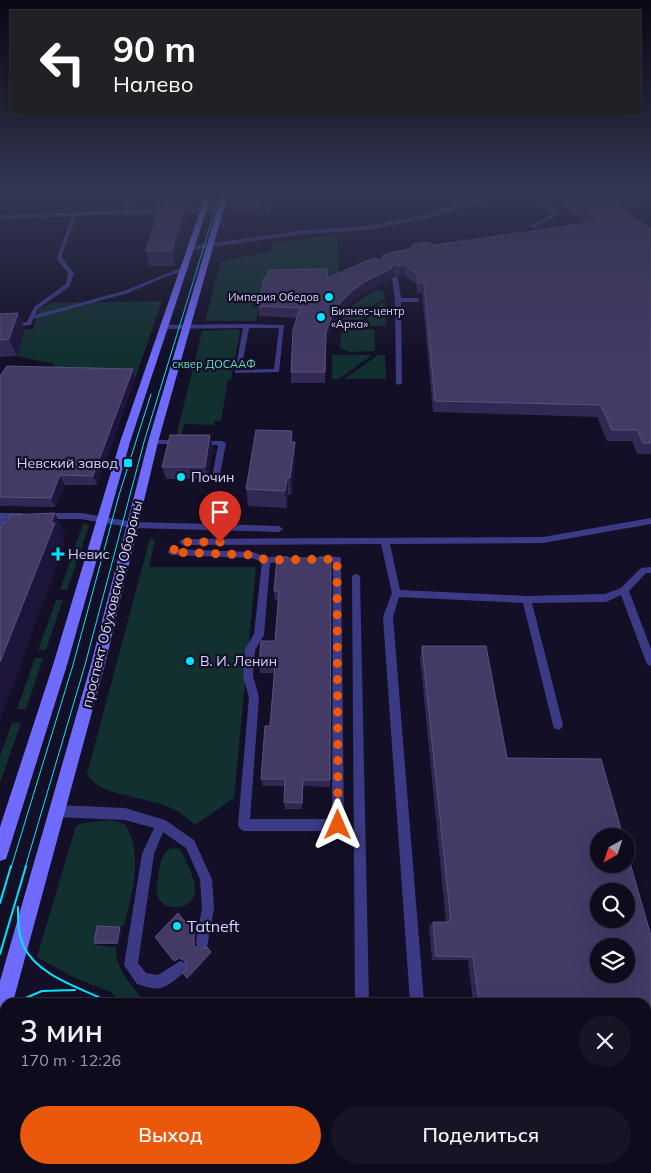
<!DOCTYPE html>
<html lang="ru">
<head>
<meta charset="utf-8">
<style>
  :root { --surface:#0e0b1c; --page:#171425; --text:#f1f3f6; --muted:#9b9ba3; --line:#2e2b3b; --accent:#ea580c }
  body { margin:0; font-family:Mulish,sans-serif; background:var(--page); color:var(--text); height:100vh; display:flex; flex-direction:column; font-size:19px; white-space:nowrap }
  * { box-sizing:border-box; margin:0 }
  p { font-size:16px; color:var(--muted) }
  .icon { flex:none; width:28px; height:28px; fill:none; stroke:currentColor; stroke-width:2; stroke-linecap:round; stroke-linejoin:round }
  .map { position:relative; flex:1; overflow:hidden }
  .panel { position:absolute; left:0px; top:998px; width:651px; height:176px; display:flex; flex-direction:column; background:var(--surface); border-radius:15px 15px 0 0; box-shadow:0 5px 20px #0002,0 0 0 1px var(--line) }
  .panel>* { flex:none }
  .banner { position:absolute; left:10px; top:10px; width:631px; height:105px; border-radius:0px; box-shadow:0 5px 20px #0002,0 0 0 1px var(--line); background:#202124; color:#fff; overflow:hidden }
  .needle { width:32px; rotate:220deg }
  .buttons { position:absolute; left:590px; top:828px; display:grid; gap:10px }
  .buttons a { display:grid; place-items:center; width:45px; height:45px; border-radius:50%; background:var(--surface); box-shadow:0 5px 20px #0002,0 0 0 1px var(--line); font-size:25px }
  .pin { position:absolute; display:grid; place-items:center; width:42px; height:42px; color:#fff; margin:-51px -21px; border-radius:50% 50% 50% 0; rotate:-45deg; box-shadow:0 0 5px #0007 }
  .pin .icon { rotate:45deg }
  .me { position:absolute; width:55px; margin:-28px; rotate:0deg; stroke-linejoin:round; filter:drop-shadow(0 0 4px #0008) }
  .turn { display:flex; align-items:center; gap:18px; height:105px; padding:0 20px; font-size:22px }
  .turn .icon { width:65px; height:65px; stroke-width:2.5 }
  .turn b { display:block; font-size:35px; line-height:42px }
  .round { display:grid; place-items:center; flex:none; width:52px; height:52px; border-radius:26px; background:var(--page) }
  .summary { display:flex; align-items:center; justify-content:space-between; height:85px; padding:0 20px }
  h1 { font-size:30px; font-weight:600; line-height:38px }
  .cta { display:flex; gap:10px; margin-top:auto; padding:10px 20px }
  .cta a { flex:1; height:58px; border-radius:30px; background:var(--accent); color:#fff; font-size:20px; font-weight:600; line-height:58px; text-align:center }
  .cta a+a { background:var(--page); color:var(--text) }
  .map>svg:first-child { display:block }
  .green { fill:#12302f }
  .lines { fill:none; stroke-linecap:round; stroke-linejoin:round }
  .service { fill:#3d3a85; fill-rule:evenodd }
  .minor { fill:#3d3a85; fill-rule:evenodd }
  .secondary { fill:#6f6bff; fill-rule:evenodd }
  .tram-far1 { stroke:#00e5ff; stroke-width:1 }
  .tram { stroke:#00e5ff; stroke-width:2 }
  .wall { fill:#312854 }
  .shaded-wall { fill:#1d163a }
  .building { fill:#433a66; stroke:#5a527e; fill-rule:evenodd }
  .route { stroke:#ea580c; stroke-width:9; stroke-dasharray:0 16.2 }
  .poi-dot { fill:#00e5ff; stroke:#130f26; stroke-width:2 }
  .labels { text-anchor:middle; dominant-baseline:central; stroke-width:4.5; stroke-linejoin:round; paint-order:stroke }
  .far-poi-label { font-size:11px; fill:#d9d4ff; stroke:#130f26; text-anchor:end }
  .far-park-label { font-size:11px; fill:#5fe0c0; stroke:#130f26 }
  .poi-label { font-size:14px; fill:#d9d4ff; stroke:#130f26; text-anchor:start }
  .street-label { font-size:14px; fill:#d9d4ff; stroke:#130f26 }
  .near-poi-label { font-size:16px; fill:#d9d4ff; stroke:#130f26; text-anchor:start }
</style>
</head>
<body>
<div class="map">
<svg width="651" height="1173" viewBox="0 0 651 1173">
  <rect width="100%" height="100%" fill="#130f26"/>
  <g class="green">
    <polygon points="337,235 340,278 254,297 252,307 258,308 256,321 205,321 221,261 268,252 272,250 274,243"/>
    <polygon points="376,290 384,292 385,299 371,306 348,310 357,302"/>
    <polygon points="162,301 135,379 49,377 54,364 17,356 25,329 33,329 39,309 52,303"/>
    <polygon points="385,302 386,326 365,326 369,313 375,310 374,307"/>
    <polygon points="360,310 365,313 360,326 337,326 346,313"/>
    <polygon points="236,329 240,331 231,380 228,380 221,421 214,421 214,425 184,424 181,437 176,437 202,331"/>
    <polygon points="374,329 375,351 349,352 340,348 341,333 344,330"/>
    <polygon points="332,355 372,355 339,379 332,379"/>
    <polygon points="378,355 385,355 386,379 344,379"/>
    <polygon points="83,523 89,526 67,590 60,590"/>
    <path d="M 150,538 L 155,540 L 149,567 L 256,567 L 234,798 L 195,825 C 187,818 179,811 169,807 C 148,797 97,796 87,774 Z"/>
    <polygon points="56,600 63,600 46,650 38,650"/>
    <polygon points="35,658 43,658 26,709 17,709"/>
    <polygon points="12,723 21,723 0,783 0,756"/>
    <path d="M 110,820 L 125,824 C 144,855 132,893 124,926 L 99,926 L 95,945 L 116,947 C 114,968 133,987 145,1002 L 122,1002 L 111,992 L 73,977 L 37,957 L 76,826 L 84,823 Z"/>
    <path d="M 171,848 L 179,849 L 183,854 C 187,864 195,878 195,890 C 195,911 162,914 157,894 C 156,886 158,878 159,871 C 161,861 162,853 171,848 Z"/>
    <polygon points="5,1112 5,1169 133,1169 132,1173 0,1173 0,1114"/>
  </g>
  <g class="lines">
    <g class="service">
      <polygon points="130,194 134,194 128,211 124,212"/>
      <polygon points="159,194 163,194 157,210 153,211"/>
      <polygon points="269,194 273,194 270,211 268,212 266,211"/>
      <polygon points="538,201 542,201 559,214 534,228 530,228 530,226 554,214 538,203"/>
      <polygon points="73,213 77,214 62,255 63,259 74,273 70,286 38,309 35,315 124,291 176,270 184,268 187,270 165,277 128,293 33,319 31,325 0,328 0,324 27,322 34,307 66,284 68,273 57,259 58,255"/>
      <polygon points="395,276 398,278 401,298 417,298 420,300 417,302 401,302 402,383 399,385 396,383 395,300 392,278"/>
      <path d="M 246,324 L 284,325 L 279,372 L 236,373 L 235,372 L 243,328 L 164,329 L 161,327 L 164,325 ZM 249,328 L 279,328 L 274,369 L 241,370 Z"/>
      <polygon points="150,440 180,440 184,442 180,444 153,444 149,442"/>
      <polygon points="198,441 222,441 226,443 219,480 213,480 212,478 218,445 201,445 197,443"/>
      <polygon points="0,513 22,513 26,516 22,519 7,519 3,528 0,529"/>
      <polygon points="45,513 81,513 134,522 279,526 283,529 279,532 134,528 81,519 45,519 41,516"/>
      <polygon points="651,518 651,524 543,543 390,544 400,590 527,596 605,594 621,588 641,568 651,567 651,573 646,573 629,591 651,649 651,666 648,665 646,662 621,595 606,602 532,603 563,725 562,728 558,730 554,728 553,725 523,603 399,597 393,617 424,1002 410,1002 383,617 392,593 381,544 183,545 179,542 183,539 543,537"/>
      <polygon points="171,549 253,552 266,557 287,556 291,559 287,562 270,563 264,635 255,650 253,676 259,697 250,819 332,819 333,562 320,562 316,559 320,556 340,557 341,559 344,825 342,829 338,831 244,831 240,829 238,825 249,697 243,676 245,649 254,634 262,562 252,558 171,555 167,552"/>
      <polygon points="356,574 359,575 360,577 369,1002 355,1002 352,577 353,575"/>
      <path d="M 57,805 L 125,808 L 165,820 L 194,840 L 212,879 L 214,908 L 208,942 L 207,947 L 202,948 L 197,947 L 196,942 L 202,908 L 200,879 L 186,848 L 163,832 L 154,854 L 138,963 L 146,973 L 158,975 L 180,961 L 185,963 L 187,968 C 184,974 168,986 161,988 C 155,990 144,986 137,984 L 124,965 L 142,854 L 154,828 L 125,820 L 57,817 L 53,815 L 51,811 L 53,807 Z"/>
      <polygon points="646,1155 651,1155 651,1173 635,1173 635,1169 646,1169"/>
    </g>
    <g class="minor">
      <polygon points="512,194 525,194 479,202 427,218 369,230 304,234 191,250 187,248 191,246 304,230 369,226 424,215 478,198"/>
      <polygon points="223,207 223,209 221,210 0,219 0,215"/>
    </g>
    <g class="secondary">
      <polygon points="206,194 212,194 130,442 67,665 8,853 6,859 0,861 0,827 53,665 120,442"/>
      <polygon points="222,194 228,194 158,442 105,664 13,1002 5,1002 5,1023 0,1025 0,981 91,664 148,442"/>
    </g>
    <g class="tram-far1">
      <polyline points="11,868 73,665 119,495 151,394"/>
      <polyline points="25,868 85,665 144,442 220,194"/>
    </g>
    <g class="tram">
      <polyline points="0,903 11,866"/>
      <path d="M 18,907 C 18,920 18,933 23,945 C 37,976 81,988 109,1002"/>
      <polyline points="0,954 26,866"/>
      <polyline points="16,1002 42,991 75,990"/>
      <polyline points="0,1012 5,1009"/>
      <polyline points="140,1173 141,1169"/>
    </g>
  </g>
  <g class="wall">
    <polygon points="170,194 198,194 197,196 194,196 191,206 188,206 189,213 175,266 149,266 146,251 171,199"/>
    <polygon points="234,194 264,194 261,210 257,210 256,213 233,213 232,200"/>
    <polygon points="559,194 627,194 637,200 633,209 623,210 651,229 651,454 637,454 632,441 607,441 597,417 433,412 422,293 417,293 416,284 404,275 399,277 394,274 390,280 364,293 353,300 339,315 333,324 326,342 325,383 291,383 291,372 297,318 259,316 258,306 328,278 382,260 434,245 586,223 563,208 566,198"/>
    <polygon points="18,313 25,329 17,356 0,357 0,314"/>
    <polygon points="0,376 135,379 97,485 65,485 55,507 0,506"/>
    <polygon points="293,442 295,442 295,459 291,495 288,495 287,508 248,506 246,489"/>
    <polygon points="213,448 207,479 166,479 162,467"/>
    <polygon points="331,558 330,787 303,786 302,809 285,809 284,802 285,786 263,786 261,779 270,726 274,673 260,673 259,665 275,641 278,600 275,600 274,591"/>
    <polygon points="422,646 507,758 651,936 651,1038 646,1038 646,1002 473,1002 468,960 432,960 429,926 433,922 446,922 420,657"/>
    <polygon points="122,928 119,944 96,944 94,943"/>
  </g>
  <g class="shaded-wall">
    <polygon points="189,194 193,194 194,196 191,206"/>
    <polygon points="260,194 264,194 261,210 260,197"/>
    <polygon points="255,197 257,210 256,213 255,200"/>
    <polygon points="187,199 189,213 175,266 172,250"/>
    <polygon points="637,200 633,209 608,212 612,203"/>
    <polygon points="395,264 394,274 390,280 364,293 353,300 339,315 333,324 326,342 325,383 326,332 333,313 339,304 353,290"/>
    <polygon points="405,265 404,275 399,277 400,266"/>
    <polygon points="18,313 25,329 17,356 9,339"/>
    <polygon points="133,369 135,379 97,485 93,476"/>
    <polygon points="210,435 213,448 207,479 205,467"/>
    <polygon points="295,442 295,459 291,495 290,478"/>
    <polygon points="60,475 65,485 55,507 51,498"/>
    <polygon points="287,478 288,495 287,508 285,491"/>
    <polygon points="55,513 65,534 63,540 65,543 0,721 0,662"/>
    <polygon points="178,913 196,934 195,947 194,946"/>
    <polygon points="120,927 122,928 119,944 117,943"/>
    <polygon points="211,952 212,953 189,979 187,978"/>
  </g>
  <g class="building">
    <polygon points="234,194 260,194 260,197 255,197 255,200 232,200"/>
    <polygon points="575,194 627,194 637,200 612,203 651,229 651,443 643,443 637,430 612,430 601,405 435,401 424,283 418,283 417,274 405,265 400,266 395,264 391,269 364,282 353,290 339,304 333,313 326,332 325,372 291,372 293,330 300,308 258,306 264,278 267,278 268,270 327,269 328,278 366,261 375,258 382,260 383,255 411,248 413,244 429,242 434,245 601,221 566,198 579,197"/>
    <polygon points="167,199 187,199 172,250 146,251 159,210 163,209"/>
    <polygon points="18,313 9,339 0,340 0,314"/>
    <polygon points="7,366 133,369 93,476 60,475 51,498 0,497 0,376"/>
    <polygon points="256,430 292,431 291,442 295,442 290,478 287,478 285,491 246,489"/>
    <polygon points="170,435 210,435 205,467 162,467"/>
    <polygon points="55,513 51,523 55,523 0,662 0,529 4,522 7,522 10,515"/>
    <polygon points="277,558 331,558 330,780 303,780 302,803 284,802 285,779 261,779 265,726 270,726 275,665 259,665 261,641 275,641 279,591 274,591"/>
    <path d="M 422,646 L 486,646 L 507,758 L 601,759 L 623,836 L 599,836 L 599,864 L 626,864 L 626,849 L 651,936 L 651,1037 L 646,1037 L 646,1002 L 479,1002 L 473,957 L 436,956 L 433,922 L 451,922 ZM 599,891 L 626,891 L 626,919 L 599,919 ZM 599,946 L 626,946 L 626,974 L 599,974 Z"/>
    <polygon points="178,913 194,933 194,946 200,949 207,947 211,952 187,978 183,973 187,968 185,961 179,958 174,961 155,937"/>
    <polygon points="97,926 120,927 117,943 94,943"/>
  </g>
  <linearGradient id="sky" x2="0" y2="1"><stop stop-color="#0a0815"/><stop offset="0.54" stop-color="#333752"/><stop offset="1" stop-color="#333752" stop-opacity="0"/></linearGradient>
  <rect width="651" height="358" fill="url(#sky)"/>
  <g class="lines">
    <polyline class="route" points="220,542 183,542 171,552 253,555 266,560 337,559 338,825"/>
  </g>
  <g class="poi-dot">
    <circle cx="329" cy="297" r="5"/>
    <circle cx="321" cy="317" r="5"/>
    <rect x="123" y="458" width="10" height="10" rx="2.5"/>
    <circle cx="181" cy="477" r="5"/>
    <path d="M55.5 546.5h5v5h5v5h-5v5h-5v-5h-5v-5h5z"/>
    <circle cx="190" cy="661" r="5"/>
    <circle cx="177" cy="926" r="5"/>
  </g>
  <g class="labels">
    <g class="far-poi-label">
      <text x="319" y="297">Империя Обедов</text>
      <text x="331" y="311" text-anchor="start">Бизнес-центр<tspan x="331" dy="13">«Арка»</tspan></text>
    </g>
    <g class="far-park-label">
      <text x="214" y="364">сквер ДОСААФ</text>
    </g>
    <g class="poi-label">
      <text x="118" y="463" text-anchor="end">Невский завод</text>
      <text x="191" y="477">Почин</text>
      <text x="68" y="554">Невис</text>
      <text x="200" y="661">В. И. Ленин</text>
    </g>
    <g class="street-label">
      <text transform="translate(112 604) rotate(-76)">проспект Обуховской Обороны</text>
    </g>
    <g class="near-poi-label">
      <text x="187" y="926">Tatneft</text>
    </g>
  </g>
</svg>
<div class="buttons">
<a><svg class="needle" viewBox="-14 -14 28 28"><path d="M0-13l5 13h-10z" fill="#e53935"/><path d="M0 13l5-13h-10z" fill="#9b9ba3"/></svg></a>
<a><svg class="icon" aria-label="search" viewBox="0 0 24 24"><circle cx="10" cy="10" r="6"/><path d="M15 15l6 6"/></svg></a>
<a><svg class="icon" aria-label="layers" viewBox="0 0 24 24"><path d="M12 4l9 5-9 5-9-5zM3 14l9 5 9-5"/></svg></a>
</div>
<div class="pin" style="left:220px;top:542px;background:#d93025"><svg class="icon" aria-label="arrive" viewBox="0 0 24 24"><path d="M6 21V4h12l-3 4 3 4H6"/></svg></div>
<svg class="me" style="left:338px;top:825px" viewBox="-20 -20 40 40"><path d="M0-17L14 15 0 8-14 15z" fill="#ea580c" stroke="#fff" stroke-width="4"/></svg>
<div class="banner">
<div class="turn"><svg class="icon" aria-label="left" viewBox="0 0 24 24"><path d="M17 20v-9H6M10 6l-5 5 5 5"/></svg><div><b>90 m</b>Налево</div></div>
</div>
<section class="panel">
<div class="summary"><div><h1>3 мин</h1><p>170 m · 12:26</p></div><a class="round"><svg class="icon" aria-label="close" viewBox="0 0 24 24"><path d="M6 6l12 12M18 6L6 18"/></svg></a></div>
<div class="cta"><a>Выход</a><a>Поделиться</a></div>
</section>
</div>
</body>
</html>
